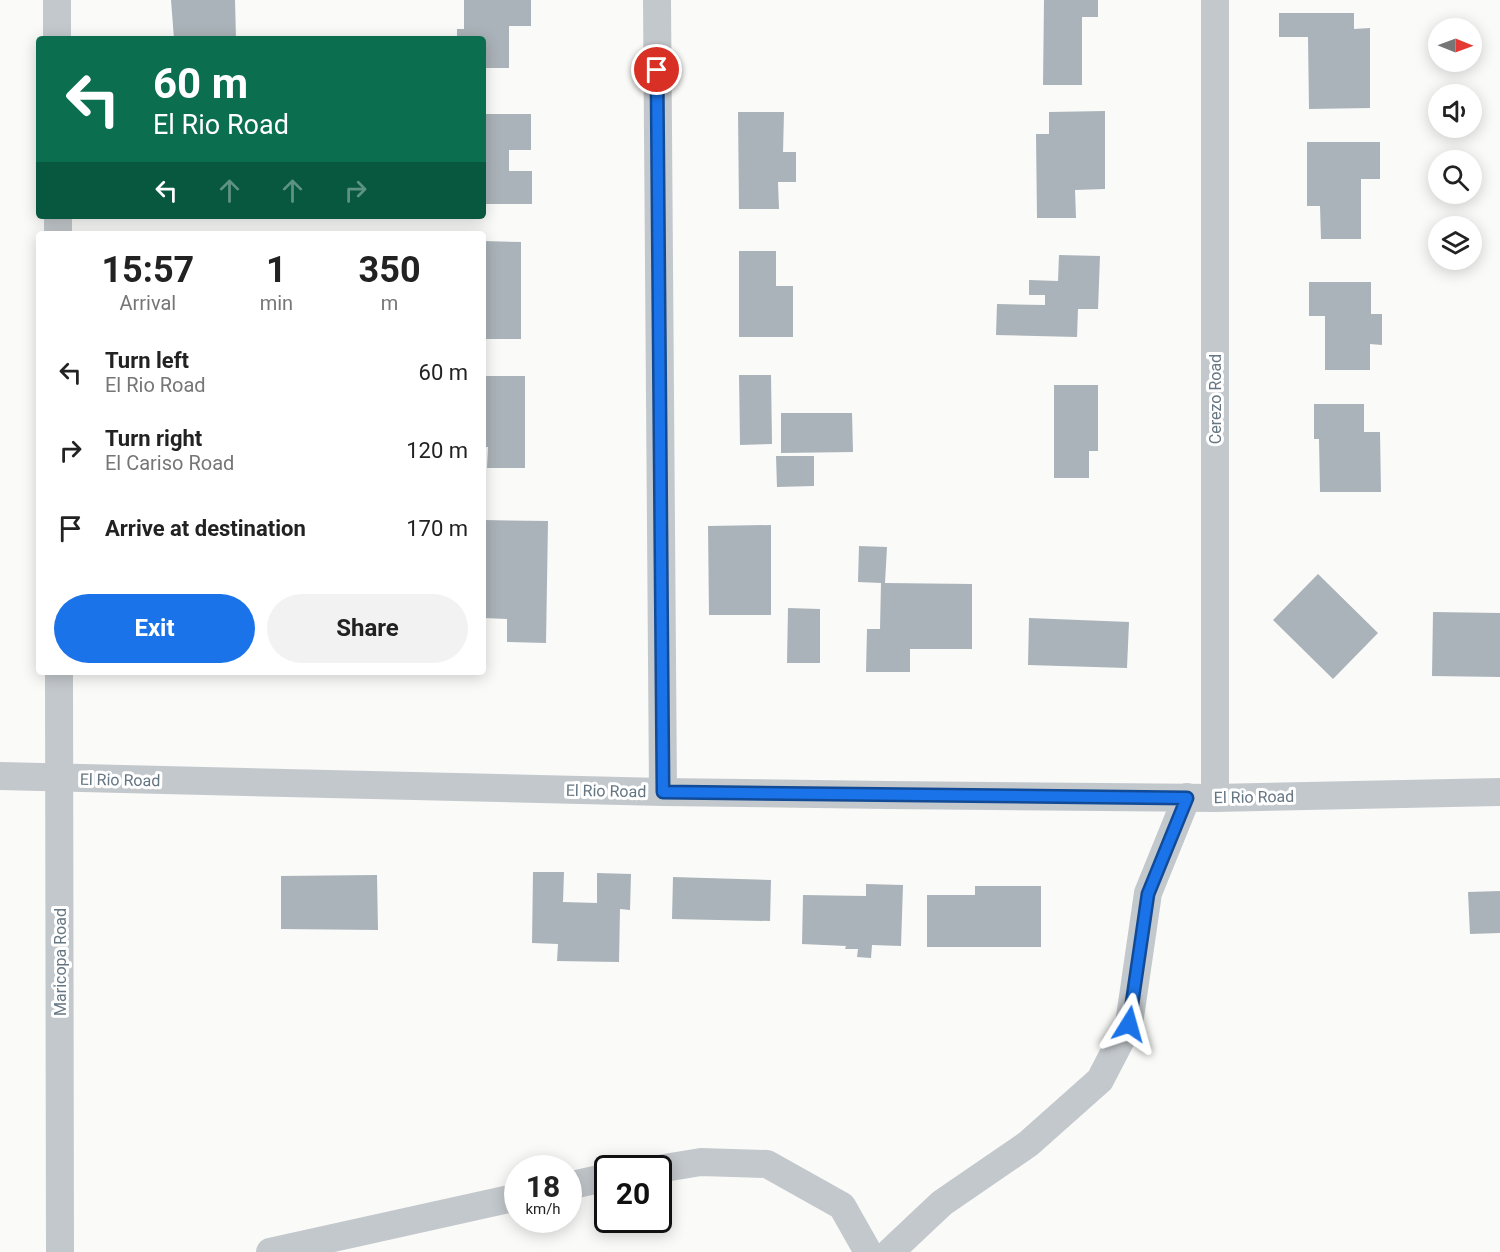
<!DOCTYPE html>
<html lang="en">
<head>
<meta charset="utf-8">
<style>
  :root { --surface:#fff; --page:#f2f2f2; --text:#222; --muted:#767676; --accent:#1a73e8 }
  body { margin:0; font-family:Roboto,sans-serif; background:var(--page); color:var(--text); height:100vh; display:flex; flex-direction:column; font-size:22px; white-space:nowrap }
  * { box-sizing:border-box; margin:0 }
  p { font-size:20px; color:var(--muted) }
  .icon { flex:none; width:33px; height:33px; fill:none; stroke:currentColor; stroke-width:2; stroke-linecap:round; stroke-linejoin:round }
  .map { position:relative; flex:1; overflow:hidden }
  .side { position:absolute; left:36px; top:231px; width:450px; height:444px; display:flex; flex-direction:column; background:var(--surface); border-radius:6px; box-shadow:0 3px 15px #0003 }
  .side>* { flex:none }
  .guide { position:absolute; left:36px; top:36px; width:450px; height:183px; border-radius:6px; box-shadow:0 3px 15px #0003; background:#0b6e4f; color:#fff; overflow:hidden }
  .needle { width:39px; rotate:91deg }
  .buttons { position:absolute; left:1428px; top:18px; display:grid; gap:12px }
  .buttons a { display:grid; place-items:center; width:54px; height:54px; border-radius:50%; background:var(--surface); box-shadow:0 3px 15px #0003; font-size:30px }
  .speed { position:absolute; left:504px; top:1155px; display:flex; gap:12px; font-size:30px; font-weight:700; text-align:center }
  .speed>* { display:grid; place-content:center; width:78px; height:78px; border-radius:50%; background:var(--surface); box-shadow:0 3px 15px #0003; line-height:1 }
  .speed small { font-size:15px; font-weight:400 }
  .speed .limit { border:3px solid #111; border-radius:9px; background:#fff; color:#111 }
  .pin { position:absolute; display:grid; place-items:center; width:51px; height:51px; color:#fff; margin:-26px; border:3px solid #fff; border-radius:50%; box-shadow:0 2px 6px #0007 }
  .me { position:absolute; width:66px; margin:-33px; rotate:8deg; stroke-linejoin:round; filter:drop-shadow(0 0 4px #0008) }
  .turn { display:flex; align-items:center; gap:21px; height:126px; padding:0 18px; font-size:27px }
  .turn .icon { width:78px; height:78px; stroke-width:2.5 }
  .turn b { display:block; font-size:42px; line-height:51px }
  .lanes { display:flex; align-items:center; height:57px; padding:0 18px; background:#0003; justify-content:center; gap:30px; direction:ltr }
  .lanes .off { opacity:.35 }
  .eta { display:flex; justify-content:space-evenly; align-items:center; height:102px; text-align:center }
  .eta b { font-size:36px; font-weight:700; line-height:42px }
  .button { display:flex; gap:12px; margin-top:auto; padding:12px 18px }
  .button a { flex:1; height:69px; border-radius:36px; background:var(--accent); color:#fff; font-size:24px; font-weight:700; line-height:69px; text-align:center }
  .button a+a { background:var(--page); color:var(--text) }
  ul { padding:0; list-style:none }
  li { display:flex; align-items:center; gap:18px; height:78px; padding:0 18px }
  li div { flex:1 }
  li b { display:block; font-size:22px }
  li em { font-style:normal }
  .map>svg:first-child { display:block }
  .building { fill:#aab3b9 }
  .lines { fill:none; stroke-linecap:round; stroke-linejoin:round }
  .minor { stroke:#c3c8cc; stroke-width:28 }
  .route-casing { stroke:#114b97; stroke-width:15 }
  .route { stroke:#1a73e8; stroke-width:10 }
  .labels { text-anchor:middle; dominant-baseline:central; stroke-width:6; stroke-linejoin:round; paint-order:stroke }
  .street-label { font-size:16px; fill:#657683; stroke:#fff }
</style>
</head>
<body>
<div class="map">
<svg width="1500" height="1252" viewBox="0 0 1500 1252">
  <rect width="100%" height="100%" fill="#fafaf8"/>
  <g class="building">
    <polygon points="171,0 235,0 236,39 174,39"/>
    <polygon points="464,0 531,0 531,26 509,26 509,68 483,68 483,39 457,39 457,29 464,29"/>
    <polygon points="1044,0 1098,0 1098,17 1082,17 1082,85 1043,85"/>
    <polygon points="1279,13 1354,13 1354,29 1370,28 1370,108 1309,109 1308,37 1279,37"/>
    <polygon points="1105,111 1105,189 1075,190 1076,218 1037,218 1036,134 1049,134 1049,112"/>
    <polygon points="738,112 784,112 783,152 796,152 796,182 778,182 779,209 739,209"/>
    <polygon points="483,114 531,114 531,150 509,150 509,171 532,171 532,204 483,204"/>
    <polygon points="1307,142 1380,142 1380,179 1361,179 1361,239 1321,239 1320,206 1307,206"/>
    <polygon points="483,241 521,242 521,339 483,339"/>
    <polygon points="739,251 776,251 776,286 793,286 793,337 739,337"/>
    <polygon points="1059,255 1100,256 1098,309 1078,309 1077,337 996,335 997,304 1045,305 1045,295 1029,295 1029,280 1058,281"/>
    <polygon points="1309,282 1371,282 1371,314 1382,314 1382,345 1370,344 1370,370 1325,370 1325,316 1309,316"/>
    <polygon points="739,375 771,375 772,444 740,445"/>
    <polygon points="485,376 525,376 525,468 487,468 488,447 483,447"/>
    <polygon points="1054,385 1098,385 1098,451 1089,451 1089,478 1054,478"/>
    <polygon points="1314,404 1364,404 1364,432 1380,432 1381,492 1320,492 1319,439 1314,439"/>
    <polygon points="781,413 852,413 853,452 781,453"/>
    <polygon points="776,456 814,456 814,486 777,487"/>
    <polygon points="483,520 548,521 546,643 507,642 507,619 483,618"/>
    <polygon points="771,525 771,615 709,615 708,526"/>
    <polygon points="859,546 887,547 885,583 972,584 972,649 910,649 910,672 866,672 867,629 880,629 881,583 858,582"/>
    <polygon points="1318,574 1378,633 1333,679 1273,620"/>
    <polygon points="788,608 820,609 820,663 787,663"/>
    <polygon points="1433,612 1500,613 1500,677 1432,676"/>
    <polygon points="1029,618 1129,622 1127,668 1028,665"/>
    <polygon points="533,872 564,872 563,902 597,903 597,873 631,874 630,910 620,909 619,962 557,961 558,944 532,943"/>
    <polygon points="377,875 378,930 281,929 281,876"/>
    <polygon points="673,877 771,880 770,921 672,919"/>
    <polygon points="866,884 903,885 901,946 872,945 871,958 857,957 858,949 845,949 846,946 802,944 803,895 866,896"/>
    <polygon points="975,886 1041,886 1041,947 927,947 927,895 975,895"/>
    <polygon points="1500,891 1500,933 1470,934 1468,892"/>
  </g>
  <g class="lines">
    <g class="minor">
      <polyline points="57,0 57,39"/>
      <polyline points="657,0 663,792"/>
      <polyline points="58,216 58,234"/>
      <polyline points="59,672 60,1252"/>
      <polyline points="0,776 663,792 888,795 1215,798 1500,792"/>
      <polyline points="1215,798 1215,0"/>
      <polyline points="658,1169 701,1162 767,1164 842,1206 868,1252"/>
      <polyline points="568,1186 608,1177"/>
      <polyline points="270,1252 518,1197"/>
      <polyline points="890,1252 942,1203 1028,1144 1100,1080 1129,1024 1148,893 1187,797"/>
    </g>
  </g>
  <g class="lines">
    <g class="route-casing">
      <polyline id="route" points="657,70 663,792 1187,798 1148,894 1129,1024"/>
    </g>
    <use href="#route" class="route"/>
  </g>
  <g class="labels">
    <g class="street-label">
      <text transform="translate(1215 399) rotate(-90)">Cerezo Road</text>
      <text transform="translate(120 780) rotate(1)">El Rio Road</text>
      <text transform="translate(606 791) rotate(1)">El Rio Road</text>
      <text transform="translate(1254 797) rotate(-1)">El Rio Road</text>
      <text transform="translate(60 962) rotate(-90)">Maricopa Road</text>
    </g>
  </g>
</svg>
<div class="buttons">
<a><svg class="needle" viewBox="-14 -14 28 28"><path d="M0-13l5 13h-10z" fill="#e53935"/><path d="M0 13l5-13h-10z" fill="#767676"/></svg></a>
<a><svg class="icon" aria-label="sound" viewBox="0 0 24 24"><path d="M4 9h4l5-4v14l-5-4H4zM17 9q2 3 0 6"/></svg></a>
<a><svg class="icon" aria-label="search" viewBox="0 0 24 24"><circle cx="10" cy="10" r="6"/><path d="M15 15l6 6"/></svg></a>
<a><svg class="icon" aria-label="layers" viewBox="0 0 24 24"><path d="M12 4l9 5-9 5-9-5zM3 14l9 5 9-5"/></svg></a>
</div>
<div class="speed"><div>18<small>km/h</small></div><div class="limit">20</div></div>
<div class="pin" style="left:657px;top:70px;background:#d93025"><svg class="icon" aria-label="arrive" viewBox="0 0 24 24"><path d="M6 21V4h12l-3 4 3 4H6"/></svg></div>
<svg class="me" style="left:1129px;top:1024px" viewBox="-20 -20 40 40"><path d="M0-17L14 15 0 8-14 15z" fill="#1a73e8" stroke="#fff" stroke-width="4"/></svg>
<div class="guide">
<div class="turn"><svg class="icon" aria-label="left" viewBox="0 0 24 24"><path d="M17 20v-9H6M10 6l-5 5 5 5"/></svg><div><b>60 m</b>El Rio Road</div></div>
<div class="lanes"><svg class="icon" aria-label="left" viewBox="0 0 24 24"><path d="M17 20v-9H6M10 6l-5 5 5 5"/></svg><svg class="icon off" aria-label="ahead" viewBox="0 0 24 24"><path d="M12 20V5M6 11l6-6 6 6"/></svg><svg class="icon off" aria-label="ahead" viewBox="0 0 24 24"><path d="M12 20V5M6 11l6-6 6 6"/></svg><svg class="icon off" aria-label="right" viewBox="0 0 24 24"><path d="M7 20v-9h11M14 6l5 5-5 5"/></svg></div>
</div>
<section class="side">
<div class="eta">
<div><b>15:57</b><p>Arrival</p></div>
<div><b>1</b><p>min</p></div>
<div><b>350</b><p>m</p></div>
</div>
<ul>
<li><svg class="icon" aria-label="left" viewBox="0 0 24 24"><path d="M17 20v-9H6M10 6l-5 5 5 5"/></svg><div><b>Turn left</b><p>El Rio Road</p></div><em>60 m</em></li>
<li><svg class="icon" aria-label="right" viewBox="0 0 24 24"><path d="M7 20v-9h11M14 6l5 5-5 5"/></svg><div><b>Turn right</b><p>El Cariso Road</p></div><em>120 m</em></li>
<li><svg class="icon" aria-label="arrive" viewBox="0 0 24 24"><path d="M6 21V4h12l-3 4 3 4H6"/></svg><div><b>Arrive at destination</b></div><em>170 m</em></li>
</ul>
<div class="button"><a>Exit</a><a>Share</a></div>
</section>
</div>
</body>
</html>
